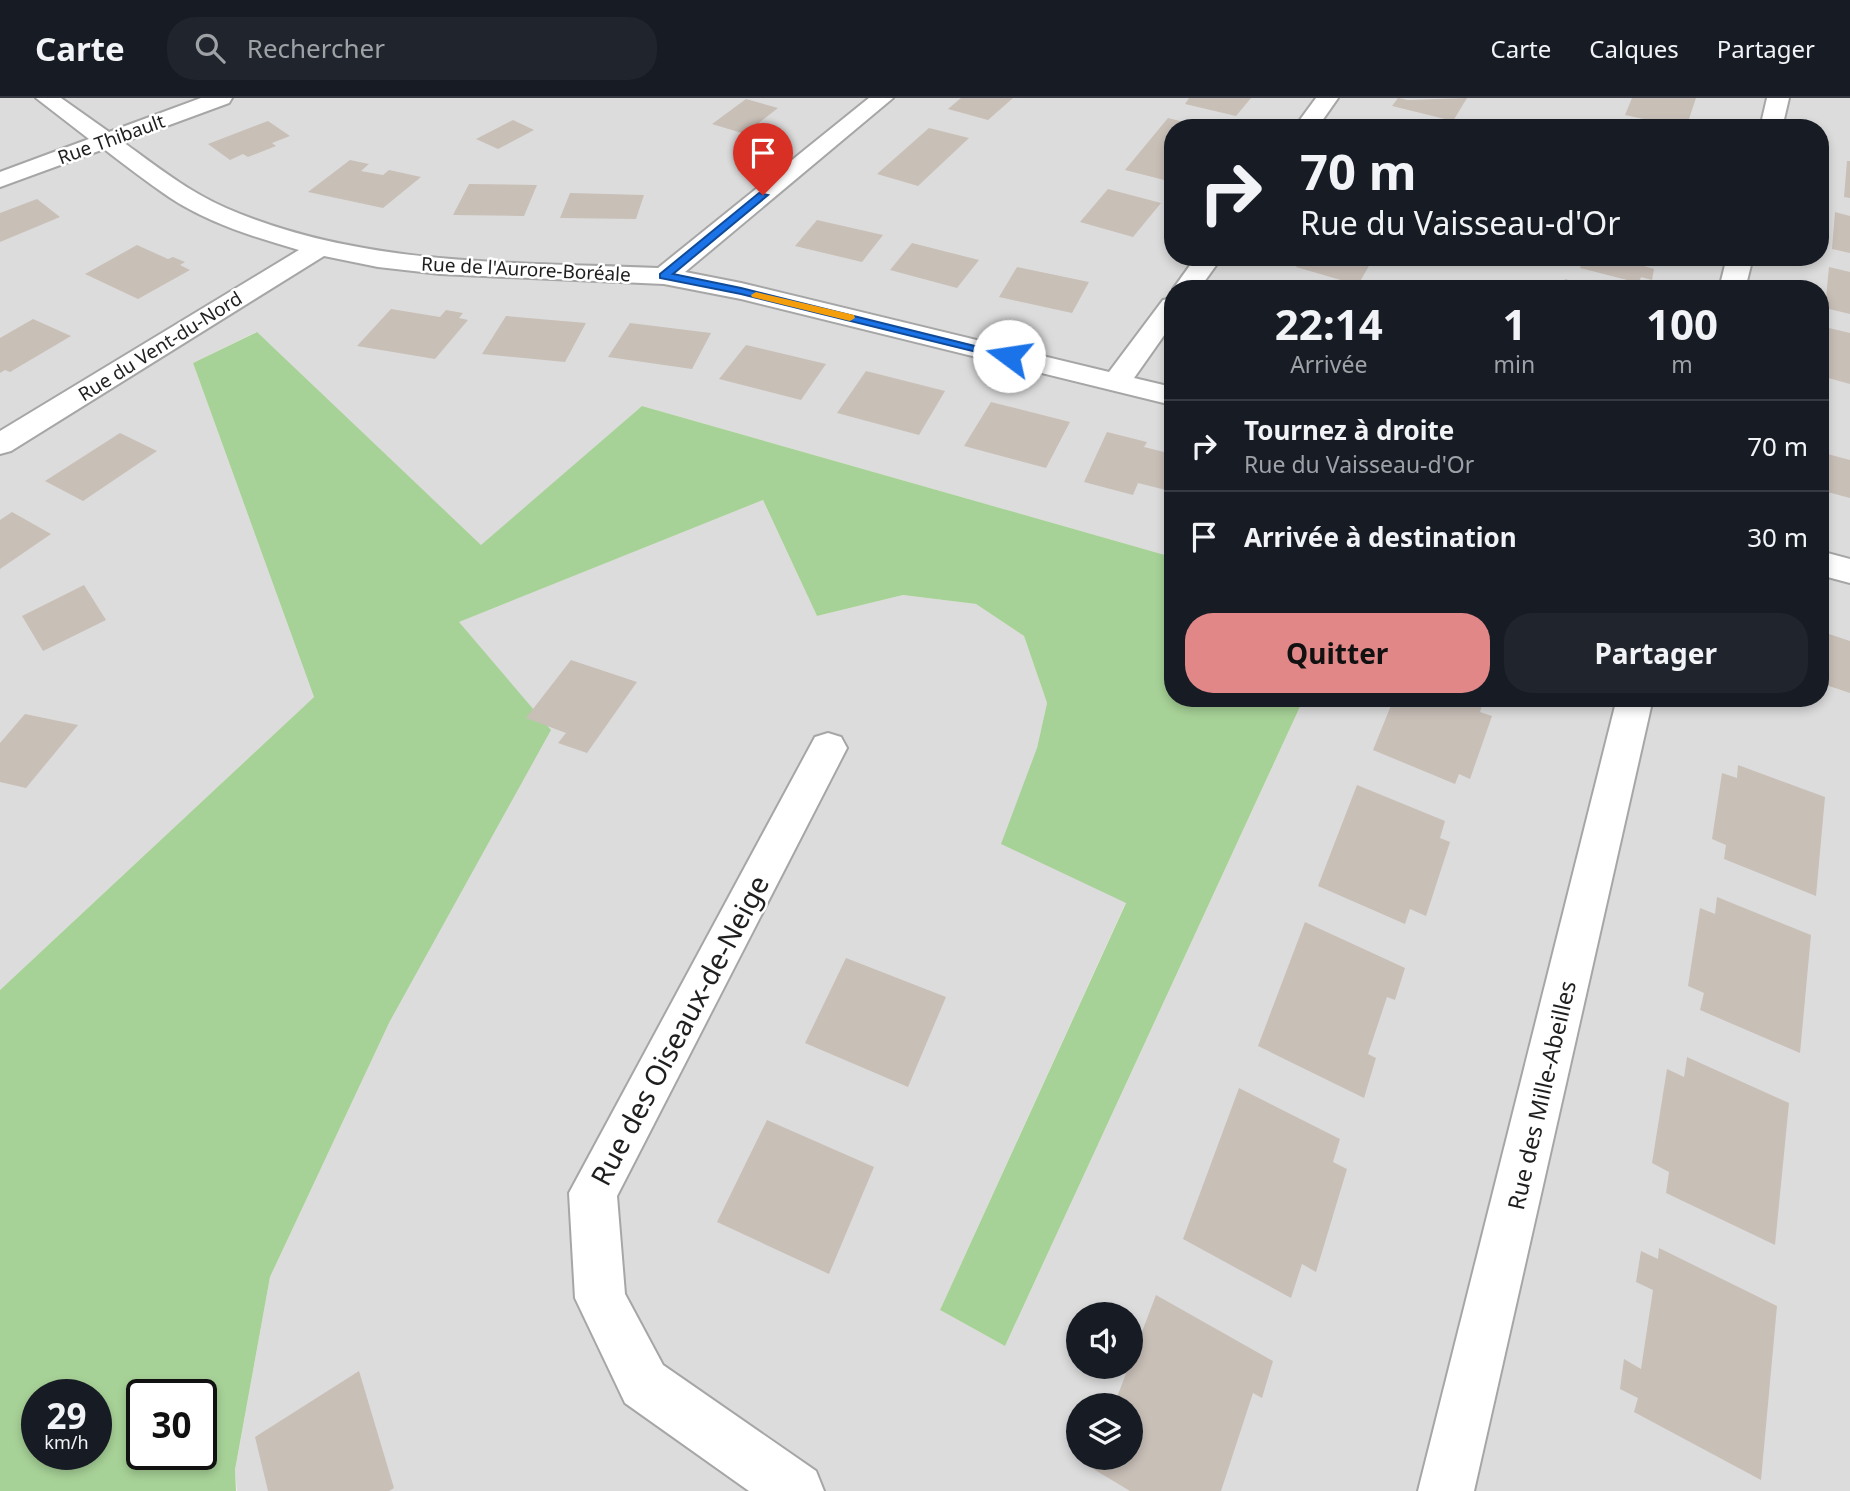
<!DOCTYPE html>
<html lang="fr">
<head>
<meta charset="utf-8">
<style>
  :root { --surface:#171b24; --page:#20242c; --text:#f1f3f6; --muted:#9ea1a6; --line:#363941; --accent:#e18787 }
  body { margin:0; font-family:"Noto Sans",sans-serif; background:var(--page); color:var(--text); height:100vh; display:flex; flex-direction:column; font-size:26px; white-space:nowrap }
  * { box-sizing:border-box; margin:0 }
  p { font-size:23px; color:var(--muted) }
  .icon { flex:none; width:38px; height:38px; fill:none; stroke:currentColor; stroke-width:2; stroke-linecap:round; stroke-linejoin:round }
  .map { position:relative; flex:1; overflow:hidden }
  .sheet { position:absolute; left:1164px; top:182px; width:665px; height:427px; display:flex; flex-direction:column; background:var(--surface); border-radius:28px; box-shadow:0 4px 10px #0003 }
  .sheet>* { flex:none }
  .guide { position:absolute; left:1164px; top:21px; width:665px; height:147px; border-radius:28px; box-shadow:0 4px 10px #0003; background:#171b24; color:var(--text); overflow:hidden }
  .tools { position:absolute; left:1066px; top:1204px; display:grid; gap:14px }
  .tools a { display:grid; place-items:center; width:77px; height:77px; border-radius:50%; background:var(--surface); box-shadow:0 4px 10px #0003; font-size:35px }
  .speed { position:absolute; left:21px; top:1281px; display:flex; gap:14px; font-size:35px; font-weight:700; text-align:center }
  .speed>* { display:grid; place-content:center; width:91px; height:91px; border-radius:50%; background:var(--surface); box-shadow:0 4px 10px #0003; line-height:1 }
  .speed small { font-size:18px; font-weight:400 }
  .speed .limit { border:4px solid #111; border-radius:10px; background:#fff; color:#111 }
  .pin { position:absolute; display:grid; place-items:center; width:60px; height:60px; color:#fff; margin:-72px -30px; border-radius:50% 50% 50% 0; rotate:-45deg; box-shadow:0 0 7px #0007 }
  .pin .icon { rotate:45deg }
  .me { position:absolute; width:77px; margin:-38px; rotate:284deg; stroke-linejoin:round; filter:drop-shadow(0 0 5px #0008) }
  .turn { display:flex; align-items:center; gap:24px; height:147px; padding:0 21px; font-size:32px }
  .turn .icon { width:91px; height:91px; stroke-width:2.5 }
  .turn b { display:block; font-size:49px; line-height:60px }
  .eta { display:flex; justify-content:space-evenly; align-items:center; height:119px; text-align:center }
  .eta b { font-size:42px; font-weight:700; line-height:49px }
  .cta { display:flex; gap:14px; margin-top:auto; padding:14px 21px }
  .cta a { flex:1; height:80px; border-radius:28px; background:var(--accent); color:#111; font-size:28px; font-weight:700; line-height:80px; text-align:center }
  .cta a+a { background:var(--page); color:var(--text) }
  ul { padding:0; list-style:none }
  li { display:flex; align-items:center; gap:21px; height:91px; padding:0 21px; border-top:2px solid var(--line) }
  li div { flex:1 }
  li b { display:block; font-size:26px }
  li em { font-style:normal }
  header { display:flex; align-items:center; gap:42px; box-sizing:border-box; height:98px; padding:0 35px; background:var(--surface); border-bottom:2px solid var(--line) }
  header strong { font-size:33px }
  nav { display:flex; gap:38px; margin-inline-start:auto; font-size:24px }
  .search { width:490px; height:63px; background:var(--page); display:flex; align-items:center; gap:18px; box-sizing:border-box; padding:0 24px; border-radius:28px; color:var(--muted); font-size:26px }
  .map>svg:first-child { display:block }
  .residential { fill:#dddcdc; fill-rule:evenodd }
  .forest { fill:#a7d297; fill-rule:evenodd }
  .building { fill:#c8bfb7 }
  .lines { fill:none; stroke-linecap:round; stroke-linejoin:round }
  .street-casing { stroke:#a6a6a6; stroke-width:4 }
  .street { fill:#fff; fill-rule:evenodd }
  .route { fill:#1a73e8; stroke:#114b97; stroke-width:2 }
  .slow { fill:#f59e0b }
  .labels { text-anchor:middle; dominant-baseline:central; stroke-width:5; stroke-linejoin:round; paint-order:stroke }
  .far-street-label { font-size:19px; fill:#1f1f1f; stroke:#fff }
  .street-label { font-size:23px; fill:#1f1f1f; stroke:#fff }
  .near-street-label { font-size:28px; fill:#1f1f1f; stroke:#fff }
</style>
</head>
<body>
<header>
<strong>Carte</strong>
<div class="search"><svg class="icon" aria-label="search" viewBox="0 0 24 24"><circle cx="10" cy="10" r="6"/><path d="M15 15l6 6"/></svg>Rechercher</div>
<nav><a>Carte</a><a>Calques</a><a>Partager</a></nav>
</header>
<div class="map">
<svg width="1850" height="1393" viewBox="0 0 1850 1393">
  <rect width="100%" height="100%" fill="#f0ece4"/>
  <path class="residential" d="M 0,0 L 1850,0 L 1850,1393 L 237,1393 L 235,1373 L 270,1179 L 390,923 L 458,524 L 763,402 L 817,518 L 903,497 L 976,506 L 1024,538 L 1047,605 L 1037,650 L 1126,804 L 940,1212 L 1005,1248 L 1304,600 L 1820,600 L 1820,191 L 1172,191 L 1172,459 L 642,308 L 481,448 L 256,234 L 193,265 L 314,599 L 0,892 ZM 1172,30 L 1820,30 L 1820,159 L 1172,159 ZM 1078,1216 L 1130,1216 L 1130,1269 L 1078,1269 ZM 1078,1307 L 1130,1307 L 1130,1360 L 1078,1360 Z"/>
  <path class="forest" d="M 257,234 L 481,447 L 642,308 L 1172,459 L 1172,600 L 1304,600 L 1005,1248 L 940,1212 L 1126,805 L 1001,746 L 1037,650 L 1047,605 L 1024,538 L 976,506 L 903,497 L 817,518 L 763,402 L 459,524 L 551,632 L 390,923 L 270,1179 L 235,1372 L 236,1393 L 0,1393 L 0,892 L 314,599 L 193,265 ZM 37,1297 L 96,1297 L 96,1356 L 37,1356 ZM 142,1297 L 201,1297 L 201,1356 L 142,1356 Z"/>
  <g class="building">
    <polygon points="961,0 1013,0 988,22 948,11"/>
    <polygon points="1189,0 1251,0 1236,18 1185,6"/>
    <polygon points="1398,0 1408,2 1467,0 1453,23 1392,8"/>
    <polygon points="1632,0 1696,0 1686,30 1625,17"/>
    <polygon points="746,1 778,10 745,36 712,26"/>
    <polygon points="1168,20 1204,29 1172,30 1172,84 1125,72"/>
    <polygon points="1391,21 1425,29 1424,30 1385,30"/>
    <polygon points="513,22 534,32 498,51 476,41"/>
    <polygon points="268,23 290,38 272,45 276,48 248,59 243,56 230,62 208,46"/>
    <polygon points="929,30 969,40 918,88 877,76"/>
    <polygon points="350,62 369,66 361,73 383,77 389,72 421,79 383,110 308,94"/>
    <polygon points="1847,63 1850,63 1850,100 1844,99"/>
    <polygon points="469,86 537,87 524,118 453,117"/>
    <polygon points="1108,91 1161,105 1133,139 1080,124"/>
    <polygon points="570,95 644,97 636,121 560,120"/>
    <polygon points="37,101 60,119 0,144 0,115"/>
    <polygon points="1835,114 1850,118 1850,155 1832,151"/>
    <polygon points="817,122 883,137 862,164 795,148"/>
    <polygon points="912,145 979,162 957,190 890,172"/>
    <polygon points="137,147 168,161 173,159 185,164 180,167 190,172 138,201 85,176"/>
    <polygon points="1302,159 1374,159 1358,187 1296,169"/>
    <polygon points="1584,159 1646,159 1644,168 1654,171 1652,182 1641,179 1639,185 1580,170"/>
    <polygon points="1017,169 1089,184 1072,215 999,199"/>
    <polygon points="1829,169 1850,174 1850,216 1825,210"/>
    <polygon points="1565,181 1601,190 1601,191 1561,191"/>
    <polygon points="391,211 440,219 446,212 463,215 459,220 468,222 435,261 357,248"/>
    <polygon points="506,218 586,225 565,264 482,256"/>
    <polygon points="33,221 71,238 10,274 5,272 0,275 0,240"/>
    <polygon points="630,225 711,235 692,271 608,259"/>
    <polygon points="1825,229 1850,235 1850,286 1821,278"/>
    <polygon points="746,247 826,266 801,302 719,281"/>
    <polygon points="866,273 945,293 919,337 837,315"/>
    <polygon points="991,304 1070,324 1046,370 964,348"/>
    <polygon points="1107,334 1147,344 1144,349 1172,356 1170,393 1138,385 1133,397 1084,384"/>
    <polygon points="120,335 157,353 83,403 45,383"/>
    <polygon points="1820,354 1850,362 1850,400 1820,392"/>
    <polygon points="12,414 51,436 0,471 0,422"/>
    <polygon points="84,487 106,522 43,553 22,518"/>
    <polygon points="1820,533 1850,543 1850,595 1820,585"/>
    <polygon points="571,562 637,584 587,655 558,645 566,635 526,620"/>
    <polygon points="1394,600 1484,600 1480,614 1492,618 1470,681 1459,676 1455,686 1373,652"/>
    <polygon points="25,616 78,627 26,690 0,684 0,645"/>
    <polygon points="1738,667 1825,699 1816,798 1724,761 1726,747 1712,741 1722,675 1737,680"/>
    <polygon points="1357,687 1445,723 1440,740 1450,744 1426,818 1410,811 1405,826 1318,788"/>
    <polygon points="1717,799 1811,837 1800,955 1700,912 1704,895 1688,888 1700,810 1715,816"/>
    <polygon points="1305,824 1405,870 1395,902 1387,899 1368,956 1376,960 1364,1000 1258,948"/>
    <polygon points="846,860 946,899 908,989 805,945"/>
    <polygon points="1687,959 1789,1005 1775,1147 1666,1095 1669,1074 1652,1065 1667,971 1684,979"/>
    <polygon points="1239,990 1340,1041 1333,1064 1347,1071 1316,1174 1302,1166 1291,1200 1183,1141"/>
    <polygon points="767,1022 874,1069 829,1176 717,1124"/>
    <polygon points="1659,1150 1777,1208 1761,1382 1634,1314 1638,1300 1620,1291 1624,1261 1641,1271 1653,1192 1636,1184 1641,1153 1658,1161"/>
    <polygon points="1156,1197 1273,1263 1262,1300 1253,1295 1221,1393 1130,1393 1090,1369 1094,1360 1130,1360 1130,1307 1114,1307"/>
    <polygon points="359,1273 394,1390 389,1393 268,1393 255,1339"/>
  </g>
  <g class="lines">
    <g class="street-casing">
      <g id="street">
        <path d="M 36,0 L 61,0 L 109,34 L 201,0 L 232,0 L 229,5 L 123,44 C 156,68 189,94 226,110 C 362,169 513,164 658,170 L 869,0 L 893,0 L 685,174 L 741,185 L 1109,274 L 1163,202 L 1172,200 L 1172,226 L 1134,280 L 1172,289 L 1172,307 L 741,201 L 664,186 L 440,176 L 378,169 L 324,158 L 11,353 L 0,356 L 0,333 L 299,152 C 254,139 208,125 169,99 C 147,84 125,67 104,51 L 0,89 L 0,74 L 89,41 Z"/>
        <polygon points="1316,0 1338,0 1317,30 1294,30"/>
        <polygon points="1767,0 1789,0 1782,30 1760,30"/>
        <polygon points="1196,159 1222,159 1199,191 1173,191"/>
        <polygon points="1727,159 1753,159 1745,191 1719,191"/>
        <polygon points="1820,453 1850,461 1850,485 1820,477"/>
        <polygon points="1617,600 1653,600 1474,1393 1418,1393"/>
        <polygon points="828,635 841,639 847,650 617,1098 625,1196 663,1267 816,1373 824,1393 749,1393 625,1305 575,1200 569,1095 815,639"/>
      </g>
    </g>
    <use href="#street" class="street"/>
  </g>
  <polygon class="route" points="759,95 768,97 673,176 741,190 1015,258 1009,262 741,196 660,180 660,176"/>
  <polygon class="slow" points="756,194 854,217 855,220 850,223 752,199 751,197"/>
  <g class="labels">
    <g class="far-street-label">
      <text transform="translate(111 41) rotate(-20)">Rue Thibault</text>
      <text transform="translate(526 171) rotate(3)">Rue de l'Aurore-Boréale</text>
      <text transform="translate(160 248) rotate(-32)">Rue du Vent-du-Nord</text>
    </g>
    <g class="street-label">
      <text transform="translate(1541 997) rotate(-77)">Rue des Mille-Abeilles</text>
    </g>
    <g class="near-street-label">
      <text transform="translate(679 932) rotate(-62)">Rue des Oiseaux-de-Neige</text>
    </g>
  </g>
</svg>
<div class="tools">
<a><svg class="icon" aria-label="sound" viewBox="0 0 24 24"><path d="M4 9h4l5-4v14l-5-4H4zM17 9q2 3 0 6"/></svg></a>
<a><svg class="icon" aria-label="layers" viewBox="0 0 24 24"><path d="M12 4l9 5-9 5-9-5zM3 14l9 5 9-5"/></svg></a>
</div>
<div class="speed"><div>29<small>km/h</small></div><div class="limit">30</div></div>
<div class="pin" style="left:763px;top:97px;background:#d93025"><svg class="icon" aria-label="arrive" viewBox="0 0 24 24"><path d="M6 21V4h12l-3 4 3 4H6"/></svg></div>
<svg class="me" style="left:1009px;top:258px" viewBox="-20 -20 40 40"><circle r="19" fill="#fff"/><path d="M0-13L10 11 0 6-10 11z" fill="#1a73e8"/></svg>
<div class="guide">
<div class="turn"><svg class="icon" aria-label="right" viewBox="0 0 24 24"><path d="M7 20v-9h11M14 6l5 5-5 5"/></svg><div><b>70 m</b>Rue du Vaisseau-d'Or</div></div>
</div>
<section class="sheet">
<div class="eta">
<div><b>22:14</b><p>Arrivée</p></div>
<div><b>1</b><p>min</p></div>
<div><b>100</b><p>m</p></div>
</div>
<ul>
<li><svg class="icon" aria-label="right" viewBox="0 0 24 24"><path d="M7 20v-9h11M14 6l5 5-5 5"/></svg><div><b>Tournez à droite</b><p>Rue du Vaisseau-d'Or</p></div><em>70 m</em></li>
<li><svg class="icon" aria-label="arrive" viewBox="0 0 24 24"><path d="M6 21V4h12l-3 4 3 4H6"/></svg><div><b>Arrivée à destination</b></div><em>30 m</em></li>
</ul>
<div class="cta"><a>Quitter</a><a>Partager</a></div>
</section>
</div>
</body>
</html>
